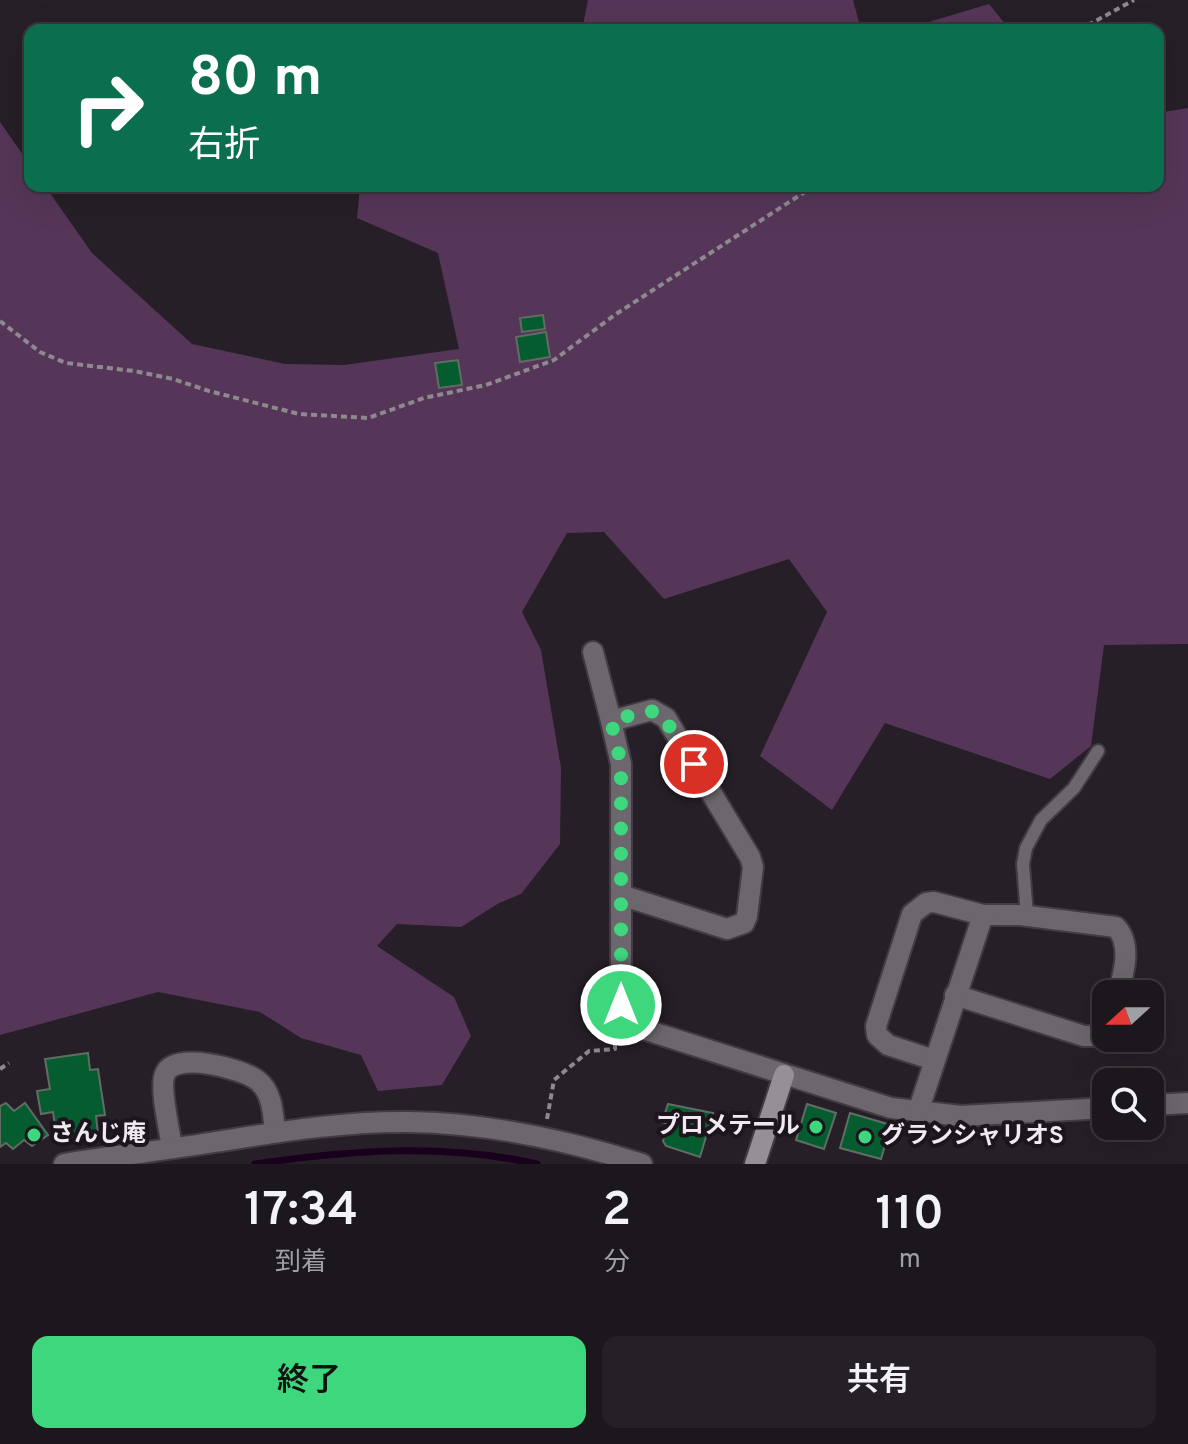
<!DOCTYPE html>
<html lang="ja">
<head>
<meta charset="utf-8">
<style>
  :root { --surface:#1c171d; --page:#252026; --text:#f1f3f6; --muted:#a09fa4; --line:#3a363b; --accent:#3ed77d }
  body { margin:0; font-family:Overpass,"Noto Sans JP",sans-serif; background:var(--page); color:var(--text); height:100vh; display:flex; flex-direction:column; font-size:30px; white-space:nowrap }
  * { box-sizing:border-box; margin:0 }
  p { font-size:26px; color:var(--muted) }
  .icon { flex:none; width:44px; height:44px; fill:none; stroke:currentColor; stroke-width:2; stroke-linecap:round; stroke-linejoin:round }
  .map { position:relative; height:1164px; overflow:hidden }
  .panel { display:flex; flex-direction:column; background:var(--surface); flex:1 }
  .panel>* { flex:none }
  .banner { position:absolute; left:24px; top:24px; width:1140px; height:168px; border-radius:16px; box-shadow:0 8px 32px #0002,0 0 0 2px var(--line); background:#0b6e4f; color:#fff; overflow:hidden }
  .needle { width:52px; rotate:249deg }
  .tools { position:absolute; left:1092px; top:980px; display:grid; gap:16px }
  .tools a { display:grid; place-items:center; width:72px; height:72px; border-radius:16px; background:var(--surface); box-shadow:0 8px 32px #0002,0 0 0 2px var(--line); font-size:40px }
  .pin { position:absolute; display:grid; place-items:center; width:68px; height:68px; color:#fff; margin:-34px; border:4px solid #fff; border-radius:50%; box-shadow:0 2px 8px #0007 }
  .me { position:absolute; width:88px; margin:-44px; rotate:0deg; stroke-linejoin:round; filter:drop-shadow(0 0 6px #0008) }
  .turn { display:flex; align-items:center; gap:28px; height:168px; padding:0 32px; font-size:36px }
  .turn .icon { width:104px; height:104px; stroke-width:2.5 }
  .turn b { display:block; font-size:56px; line-height:68px }
  .eta { display:flex; justify-content:space-evenly; align-items:center; height:136px; text-align:center }
  .eta b { font-size:48px; font-weight:600; line-height:56px }
  .cta { display:flex; gap:16px; margin-top:auto; padding:16px 32px }
  .cta a { flex:1; height:92px; border-radius:16px; background:var(--accent); color:#111; font-size:32px; font-weight:600; line-height:92px; text-align:center }
  .cta a+a { background:var(--page); color:var(--text) }
  .map>svg:first-child { display:block }
  .green { fill:#563658 }
  .lines { fill:none; stroke-linecap:round; stroke-linejoin:round }
  .stream { stroke:#19001c; stroke-width:7 }
  .building { fill:#055c2f; stroke:#616d64; stroke-width:2 }
  .lane-casing { stroke:#423b43; stroke-width:16 }
  .street-casing { stroke:#423b43; stroke-width:24 }
  .secondary-casing { stroke:#423b43; stroke-width:24 }
  .path { stroke:#8e888f; stroke-width:4; stroke-dasharray:6 4; stroke-linecap:butt }
  .lane { stroke:#6b676c; stroke-width:12 }
  .street { stroke:#6b676c; stroke-width:20 }
  .secondary { stroke:#968f96; stroke-width:20 }
  .route { stroke:#3ed77d; stroke-width:14; stroke-dasharray:0 25.2 }
  .poi-dot { fill:#3ed77d; stroke:#1d151d; stroke-width:3 }
  .labels { text-anchor:middle; dominant-baseline:central; stroke-width:8; stroke-linejoin:round; paint-order:stroke }
  .poi-label { font-size:24px; font-weight:bold; fill:#efeaf0; stroke:#1d151d; text-anchor:start }
</style>
</head>
<body>
<div class="map">
<svg width="1188" height="1164" viewBox="0 0 1188 1164">
  <rect width="100%" height="100%" fill="#261f27"/>
  <g class="green">
    <polygon points="588,0 853,0 861,30 582,30"/>
    <polygon points="989,4 1010,30 902,30"/>
    <polygon points="1188,108 1188,644 1104,645 1091,746 1050,779 885,723 832,810 760,756 827,612 789,559 664,599 604,532 567,533 522,612 541,650 561,768 560,844 521,894 499,903 461,927 397,924 377,946 454,997 471,1036 442,1085 378,1091 361,1055 301,1038 260,1012 158,992 0,1035 0,122 30,165 30,186 45,186 92,253 192,344 285,364 344,365 459,349 438,253 357,218 360,186 1158,186 1158,113"/>
  </g>
  <g class="lines">
    <path class="stream" d="M 255,1164 C 350,1150 443,1143 537,1164"/>
  </g>
  <g class="building">
    <polygon points="543,315 545,329 522,332 520,318"/>
    <polygon points="546,332 550,357 520,362 516,337"/>
    <polygon points="458,360 462,385 439,388 435,363"/>
    <polygon points="88,1053 90,1070 98,1069 105,1115 96,1116 98,1134 57,1140 53,1112 41,1114 37,1091 50,1089 45,1059"/>
    <polygon points="6,1103 14,1111 25,1103 48,1135 32,1146 24,1140 13,1149 6,1143 0,1147 0,1106"/>
    <polygon points="668,1104 713,1113 700,1157 666,1146 663,1141 668,1124 662,1122"/>
    <polygon points="807,1104 836,1113 824,1149 796,1140"/>
    <polygon points="850,1113 891,1125 881,1159 840,1148"/>
  </g>
  <g class="lines">
    <g class="lane-casing">
      <polyline id="lane" points="1027,916 1023,864 1026,848 1041,820 1074,788 1098,751"/>
    </g>
    <g class="street-casing">
      <g id="street">
        <polyline points="593,652 611,721"/>
        <polyline points="621,895 727,929 744,923 747,916 753,867 750,857 666,718 652,710 611,721 621,764 621,1005 627,1024 891,1108 961,1116 1106,1108"/>
        <polyline points="955,995 1084,1036 1095,1036 1106,1029"/>
        <path d="M 934,1060 L 888,1045 L 877,1035 L 876,1026 L 912,914 L 926,903 L 934,902 L 983,915 L 1020,915 L 1116,927 C 1132,944 1124,973 1118,994"/>
        <polyline points="1150,1105 1188,1103"/>
        <polyline points="918,1112 983,915"/>
        <path d="M 172,1148 C 170,1132 159,1087 165,1074 C 174,1051 241,1068 257,1080 C 273,1092 273,1115 275,1132"/>
        <path d="M 64,1164 C 114,1156 165,1150 215,1142 C 279,1132 344,1121 409,1122 C 489,1123 567,1140 642,1164"/>
      </g>
    </g>
    <g class="secondary-casing">
      <polyline id="secondary" points="755,1164 784,1075"/>
    </g>
    <g class="path">
      <polyline points="1079,30 1134,0"/>
      <polyline points="0,321 40,352 66,363 134,371 173,379 209,391 299,414 368,418 424,398 486,385 554,360 616,314 814,186"/>
      <polyline points="0,1069 9,1063"/>
      <polyline points="547,1119 554,1080 589,1051 615,1049 615,1041"/>
    </g>
    <use href="#lane" class="lane"/>
    <use href="#street" class="street"/>
    <use href="#secondary" class="secondary"/>
  </g>
  <g class="lines">
    <polyline class="route" points="621,1005 621,764 611,721 645,711 660,712 694,764"/>
  </g>
  <g class="poi-dot">
    <circle cx="816" cy="1127" r="8"/>
    <circle cx="34" cy="1135" r="8"/>
    <circle cx="865" cy="1137" r="8"/>
  </g>
  <g class="labels">
    <g class="poi-label">
      <text x="800" y="1127" text-anchor="end">プロメテール</text>
      <text x="50" y="1135">さんじ庵</text>
      <text x="881" y="1137">グランシャリオS</text>
    </g>
  </g>
</svg>
<div class="tools">
<a><svg class="needle" viewBox="-14 -14 28 28"><path d="M0-13l5 13h-10z" fill="#e53935"/><path d="M0 13l5-13h-10z" fill="#a09fa4"/></svg></a>
<a><svg class="icon" aria-label="search" viewBox="0 0 24 24"><circle cx="10" cy="10" r="6"/><path d="M15 15l6 6"/></svg></a>
</div>
<div class="pin" style="left:694px;top:764px;background:#d93025"><svg class="icon" aria-label="arrive" viewBox="0 0 24 24"><path d="M6 21V4h12l-3 4 3 4H6"/></svg></div>
<svg class="me" style="left:621px;top:1005px" viewBox="-20 -20 40 40"><circle r="17" fill="#3ed77d" stroke="#fff" stroke-width="3"/><path d="M0-11L8 9 0 5-8 9z" fill="#fff"/></svg>
<div class="banner">
<div class="turn"><svg class="icon" aria-label="right" viewBox="0 0 24 24"><path d="M7 20v-9h11M14 6l5 5-5 5"/></svg><div><b>80 m</b>右折</div></div>
</div>
</div>
<section class="panel">
<div class="eta">
<div><b>17:34</b><p>到着</p></div>
<div><b>2</b><p>分</p></div>
<div><b>110</b><p>m</p></div>
</div>
<div class="cta"><a>終了</a><a>共有</a></div>
</section>
</body>
</html>
